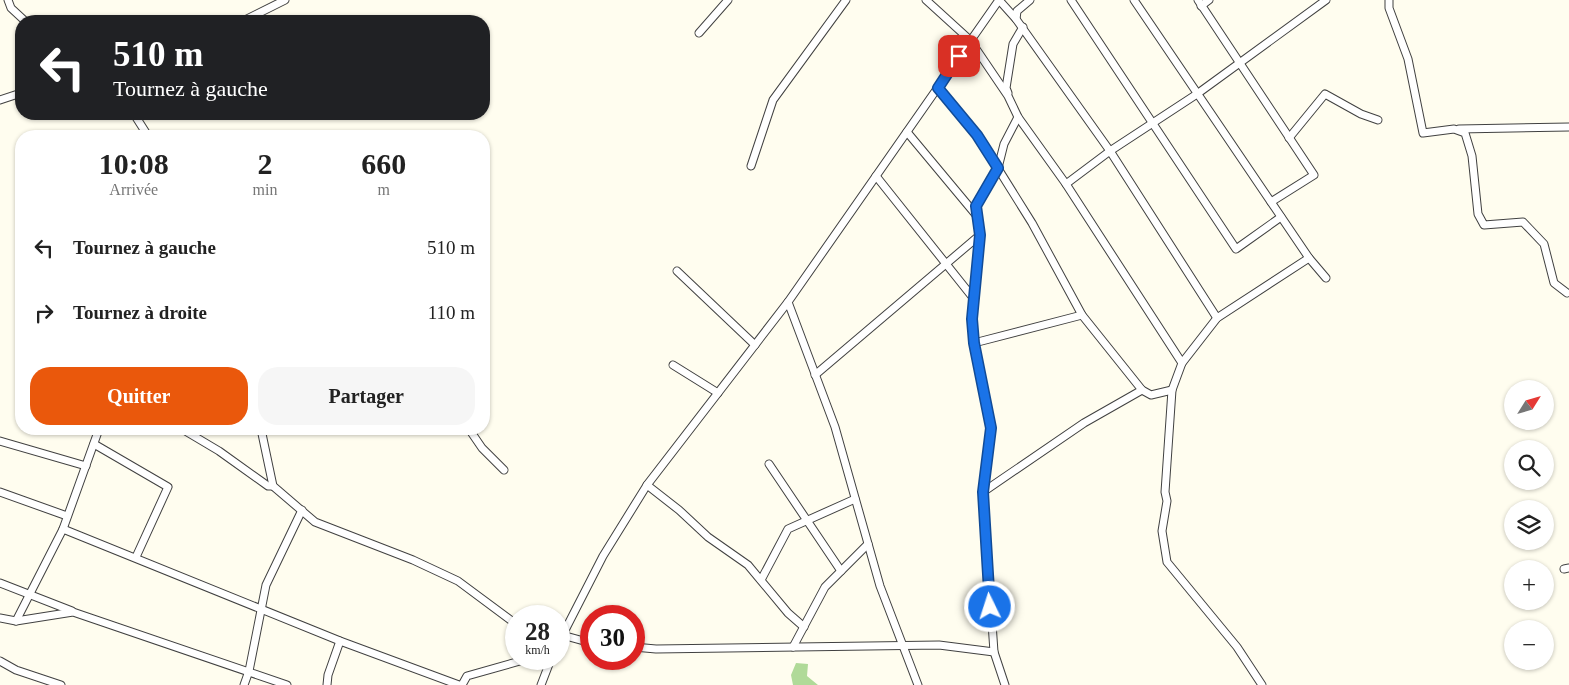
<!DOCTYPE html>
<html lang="fr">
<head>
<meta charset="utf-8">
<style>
  :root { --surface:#fff; --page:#f6f6f6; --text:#222; --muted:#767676; --accent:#ea580c }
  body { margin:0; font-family:"Times New Roman",serif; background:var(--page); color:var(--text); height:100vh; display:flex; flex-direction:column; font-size:19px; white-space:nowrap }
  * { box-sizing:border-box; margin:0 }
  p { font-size:16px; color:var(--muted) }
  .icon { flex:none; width:28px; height:28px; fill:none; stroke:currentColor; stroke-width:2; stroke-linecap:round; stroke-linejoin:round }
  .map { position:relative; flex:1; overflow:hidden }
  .panel { position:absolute; left:15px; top:130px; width:475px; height:305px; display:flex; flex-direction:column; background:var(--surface); border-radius:20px; box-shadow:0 1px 4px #0004 }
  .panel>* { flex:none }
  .banner { position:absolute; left:15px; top:15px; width:475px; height:105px; border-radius:20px; box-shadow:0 1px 4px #0004; background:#202124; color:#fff; overflow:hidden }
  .needle { width:32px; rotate:53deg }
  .fabs { position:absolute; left:1504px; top:380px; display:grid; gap:10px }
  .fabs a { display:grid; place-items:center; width:50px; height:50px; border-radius:50%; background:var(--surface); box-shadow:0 1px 4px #0004; font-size:25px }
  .speed { position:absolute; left:505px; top:605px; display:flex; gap:10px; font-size:25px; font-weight:700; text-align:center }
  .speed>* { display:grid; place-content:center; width:65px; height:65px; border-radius:50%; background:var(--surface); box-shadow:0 1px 4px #0004; line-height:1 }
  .speed small { font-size:12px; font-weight:400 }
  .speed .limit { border:8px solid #d22; background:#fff; color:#111 }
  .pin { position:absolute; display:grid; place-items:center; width:42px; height:42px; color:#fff; margin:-21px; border-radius:10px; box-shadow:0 2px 8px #0006 }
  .me { position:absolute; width:55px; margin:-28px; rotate:356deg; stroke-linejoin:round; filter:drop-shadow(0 0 4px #0008) }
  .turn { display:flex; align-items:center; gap:18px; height:105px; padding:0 15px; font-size:22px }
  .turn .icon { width:65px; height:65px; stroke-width:2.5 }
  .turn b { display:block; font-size:35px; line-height:42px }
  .eta { display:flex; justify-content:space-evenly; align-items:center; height:85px; text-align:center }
  .eta b { font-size:30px; font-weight:700; line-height:35px }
  .cta { display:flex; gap:10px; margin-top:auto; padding:10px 15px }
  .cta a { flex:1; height:58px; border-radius:20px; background:var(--accent); color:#fff; font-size:20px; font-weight:700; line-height:58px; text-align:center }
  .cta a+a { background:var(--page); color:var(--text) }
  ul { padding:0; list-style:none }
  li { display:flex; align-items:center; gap:15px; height:65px; padding:0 15px }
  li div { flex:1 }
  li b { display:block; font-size:19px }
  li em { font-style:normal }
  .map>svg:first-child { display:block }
  .forest { fill:#b0da98 }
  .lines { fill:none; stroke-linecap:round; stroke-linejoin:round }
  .minor-casing { stroke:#414141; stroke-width:9 }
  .minor { stroke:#fff; stroke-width:7 }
  .route-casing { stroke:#114b97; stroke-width:12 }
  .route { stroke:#1a73e8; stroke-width:9 }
</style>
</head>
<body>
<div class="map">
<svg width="1569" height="685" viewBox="0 0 1569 685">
  <rect width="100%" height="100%" fill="#fffdef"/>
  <polygon class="forest" points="796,663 808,664 807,676 818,685 793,685 791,675"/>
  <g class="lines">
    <g class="minor-casing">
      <g id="minor">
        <polyline points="8,0 11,8 25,21"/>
        <polyline points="926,0 970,40 1008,96 1018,117 1066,184 1182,363 1172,390 1165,492 1167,501 1162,531 1167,562 1237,647 1262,685"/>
        <polyline points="999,0 1016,19 1017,11 1030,0"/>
        <polyline points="1071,0 1236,249 1281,217"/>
        <polyline points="1134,0 1309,258 1326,278"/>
        <polyline points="1198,0 1314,175 1271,202"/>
        <polyline points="1389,0 1389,8 1408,59 1423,133 1454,129 1465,133 1472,156 1478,214 1484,225 1523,222 1544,244 1554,283 1567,293"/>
        <polyline points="1201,6 1209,0"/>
        <polyline points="1016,19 1110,151 1217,318"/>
        <polyline points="243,21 285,0"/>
        <polyline points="699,33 728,0"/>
        <polyline points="938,88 977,135 1032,223 1082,315 1142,390 1151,395 1172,390"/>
        <polyline points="1008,93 1006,88 1013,44 1023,27"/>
        <polyline points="0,100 21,93"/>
        <polyline points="134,114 148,136"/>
        <polyline points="1459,129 1569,127"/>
        <polyline points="907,132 977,216"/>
        <polyline points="1289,138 1325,94 1361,114 1378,120"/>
        <polyline points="751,166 773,100 846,0"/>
        <polyline points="876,176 974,299"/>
        <polyline points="1066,184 1110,151 1197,94 1326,0"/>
        <polyline points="677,271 755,345"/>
        <polyline points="788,302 835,427 880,586 918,685"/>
        <polyline points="974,343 1082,315"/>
        <polyline points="1182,363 1217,318 1309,258"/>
        <polyline points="673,365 718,393"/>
        <polyline points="815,375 980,235"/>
        <polyline points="182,429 219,451 268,486 273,486"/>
        <polyline points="261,429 273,486 315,522 413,560 458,581 516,624"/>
        <polyline points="469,429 482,448 504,470"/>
        <polyline points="0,441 86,466"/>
        <polyline points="94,444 168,487 136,557"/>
        <polyline points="769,464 841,571"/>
        <polyline points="647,485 679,510 708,537 748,565 788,613 804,627"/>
        <polyline points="0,492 67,516"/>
        <polyline points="983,492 1084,423 1142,390"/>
        <polyline points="63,529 340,641 459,685"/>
        <polyline points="1564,569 1569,568"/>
        <polyline points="761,580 788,529 855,499"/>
        <polyline points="0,583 72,611"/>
        <polyline points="0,618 16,621 73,612 287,685"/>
        <polyline points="16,621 63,529 99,429"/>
        <polyline points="562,635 591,643"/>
        <polyline points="559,642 603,556 647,485 788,302 999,0"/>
        <polyline points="634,647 656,649 939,645 994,652"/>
        <polyline points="793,647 825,587 868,544"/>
        <polyline points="538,659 549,663"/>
        <polyline points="0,661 16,670 61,685"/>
        <polyline points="244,685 249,671 266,585 302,510"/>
        <polyline points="327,685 328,675 340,641"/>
        <polyline points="462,685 467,676 527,659"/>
        <polyline points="541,685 551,659"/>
        <polyline points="1005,685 994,652 983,492 991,428 974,343 972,319 980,235 976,206 998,168 1004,144 1018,117"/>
      </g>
    </g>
    <use href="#minor" class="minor"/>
  </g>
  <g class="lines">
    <g class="route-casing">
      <polyline id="route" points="959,56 938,88 977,135 998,168 976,206 980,235 972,319 974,343 991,428 983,492 990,607"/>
    </g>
    <use href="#route" class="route"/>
  </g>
</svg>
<div class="fabs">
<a><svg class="needle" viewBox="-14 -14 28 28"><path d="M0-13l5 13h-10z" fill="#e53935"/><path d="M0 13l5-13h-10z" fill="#767676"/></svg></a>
<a><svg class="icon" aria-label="search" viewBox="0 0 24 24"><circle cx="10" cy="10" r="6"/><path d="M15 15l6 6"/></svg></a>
<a><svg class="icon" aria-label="layers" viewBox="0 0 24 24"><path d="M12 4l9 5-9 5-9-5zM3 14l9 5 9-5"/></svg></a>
<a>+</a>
<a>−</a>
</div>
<div class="speed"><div>28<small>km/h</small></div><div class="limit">30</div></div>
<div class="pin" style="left:959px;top:56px;background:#d93025"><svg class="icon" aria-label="arrive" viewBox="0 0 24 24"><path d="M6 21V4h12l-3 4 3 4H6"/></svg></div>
<svg class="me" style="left:990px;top:607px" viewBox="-20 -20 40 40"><circle r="17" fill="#1a73e8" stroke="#fff" stroke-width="3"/><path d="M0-11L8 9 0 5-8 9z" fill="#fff"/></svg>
<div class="banner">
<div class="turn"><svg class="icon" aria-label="left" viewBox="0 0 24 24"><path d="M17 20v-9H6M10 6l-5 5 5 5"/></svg><div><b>510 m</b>Tournez à gauche</div></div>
</div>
<section class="panel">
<div class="eta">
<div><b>10:08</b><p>Arrivée</p></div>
<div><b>2</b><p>min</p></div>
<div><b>660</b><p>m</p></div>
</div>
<ul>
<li><svg class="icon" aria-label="left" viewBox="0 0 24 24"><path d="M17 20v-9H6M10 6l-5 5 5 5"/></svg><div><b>Tournez à gauche</b></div><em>510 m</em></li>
<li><svg class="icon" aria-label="right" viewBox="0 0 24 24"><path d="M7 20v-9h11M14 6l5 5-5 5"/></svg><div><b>Tournez à droite</b></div><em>110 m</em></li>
</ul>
<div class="cta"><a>Quitter</a><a>Partager</a></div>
</section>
</div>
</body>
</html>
